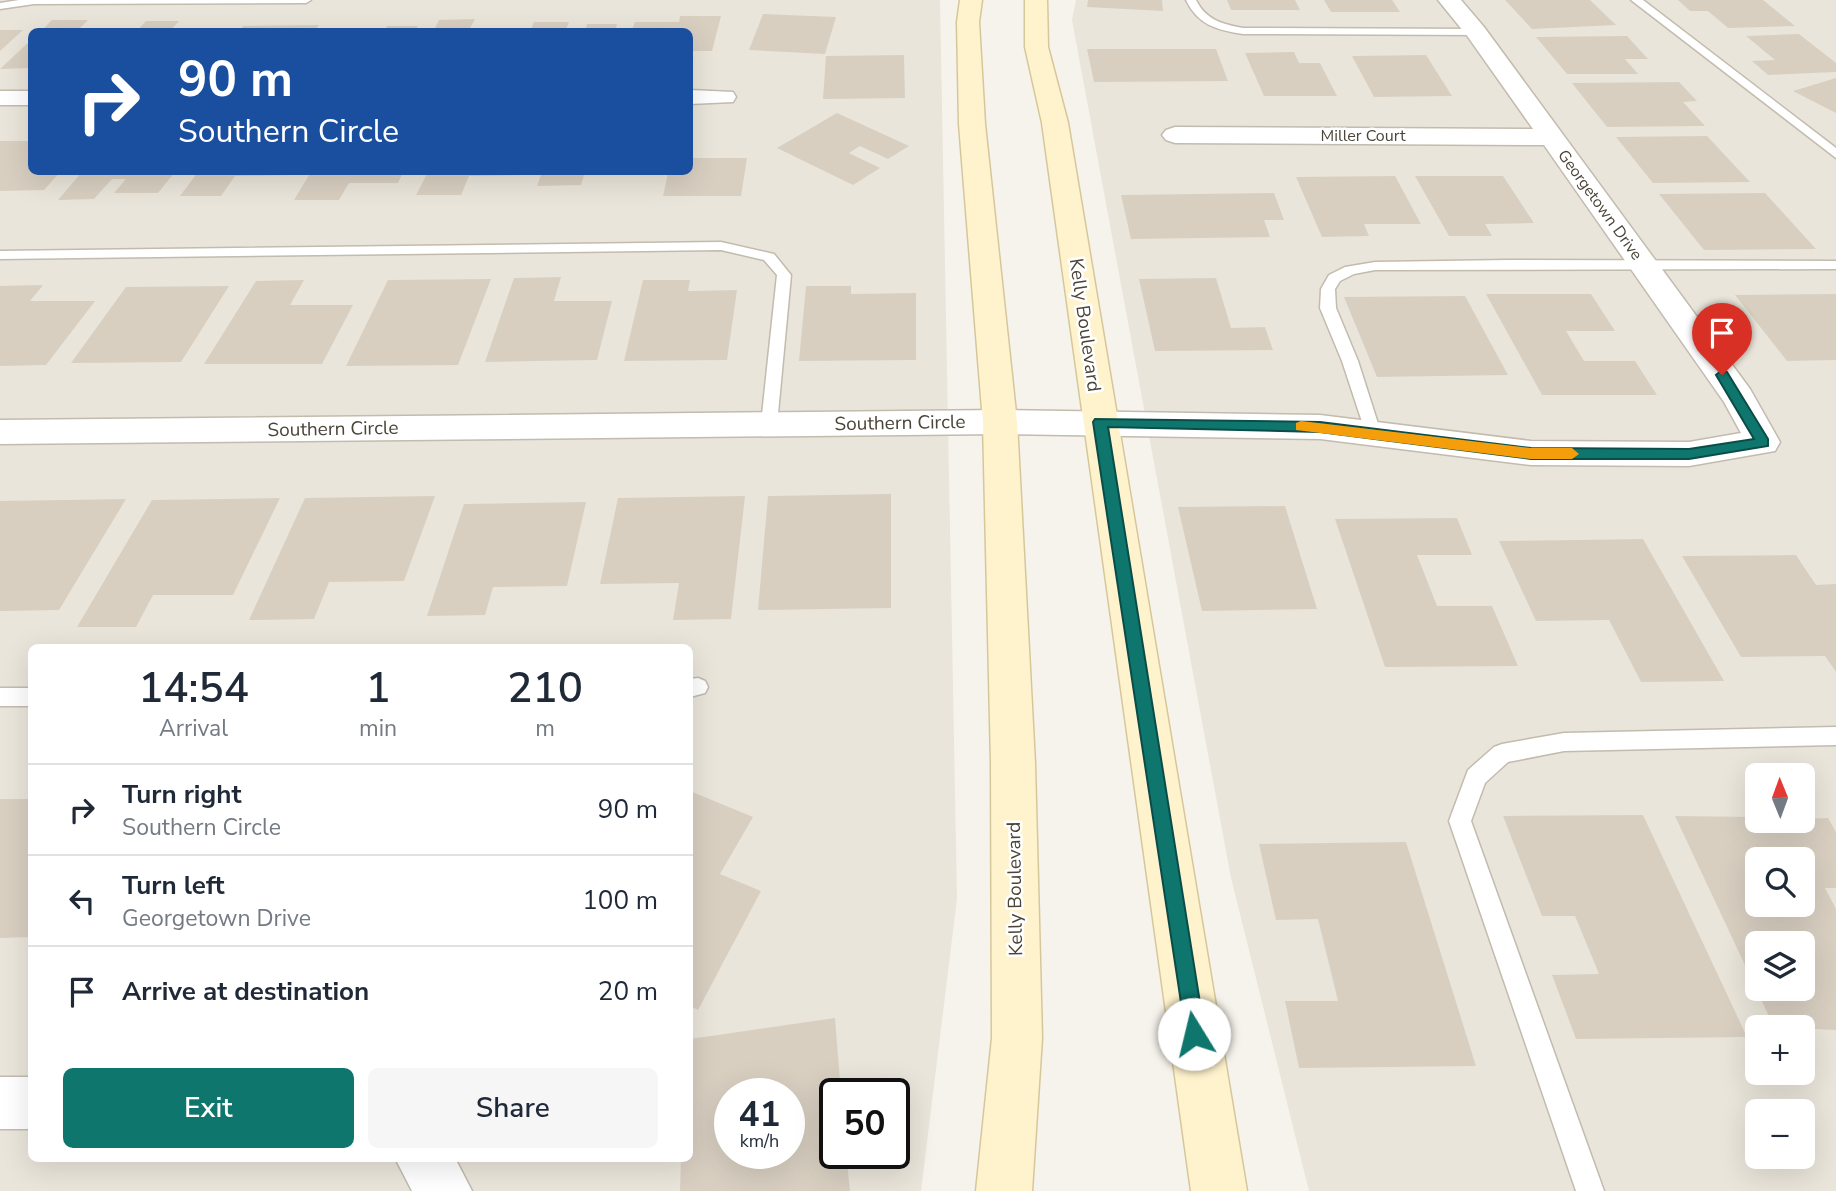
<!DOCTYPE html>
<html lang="en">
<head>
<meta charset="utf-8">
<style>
  :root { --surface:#fff; --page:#f6f6f7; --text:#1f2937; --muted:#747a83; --line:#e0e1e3; --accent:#0f766e }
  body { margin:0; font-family:"Nunito Sans",sans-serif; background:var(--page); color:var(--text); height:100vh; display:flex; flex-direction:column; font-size:26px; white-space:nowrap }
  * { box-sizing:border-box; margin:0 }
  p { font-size:23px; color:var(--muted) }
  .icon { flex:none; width:38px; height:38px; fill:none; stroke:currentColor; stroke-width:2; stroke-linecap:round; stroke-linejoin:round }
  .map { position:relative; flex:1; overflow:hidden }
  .sheet { position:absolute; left:28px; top:644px; width:665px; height:518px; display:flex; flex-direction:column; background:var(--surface); border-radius:10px; box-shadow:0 7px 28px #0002 }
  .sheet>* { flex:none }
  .hud { position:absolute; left:28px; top:28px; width:665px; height:147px; border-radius:10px; box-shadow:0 7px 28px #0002; background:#1a4fa0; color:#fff; overflow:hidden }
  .needle { width:46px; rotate:359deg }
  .tools { position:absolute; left:1745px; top:763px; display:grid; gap:14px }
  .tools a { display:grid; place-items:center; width:70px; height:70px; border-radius:10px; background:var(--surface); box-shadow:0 7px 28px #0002; font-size:35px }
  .speed { position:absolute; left:714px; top:1078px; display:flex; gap:14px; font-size:35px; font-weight:700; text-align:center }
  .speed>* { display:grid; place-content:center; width:91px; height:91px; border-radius:50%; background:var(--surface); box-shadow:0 7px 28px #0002; line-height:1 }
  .speed small { font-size:18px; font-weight:400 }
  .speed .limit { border:4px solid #111; border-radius:10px; background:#fff; color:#111 }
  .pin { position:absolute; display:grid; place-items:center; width:60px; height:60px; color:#fff; margin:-72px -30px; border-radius:50% 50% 50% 0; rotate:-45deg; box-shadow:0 0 7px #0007 }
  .pin .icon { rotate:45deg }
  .me { position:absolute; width:77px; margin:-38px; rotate:351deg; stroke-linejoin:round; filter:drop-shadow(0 0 5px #0008) }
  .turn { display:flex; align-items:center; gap:24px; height:147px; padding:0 35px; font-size:32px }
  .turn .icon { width:91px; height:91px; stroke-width:2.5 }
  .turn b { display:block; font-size:49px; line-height:60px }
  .eta { display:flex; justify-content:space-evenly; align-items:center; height:119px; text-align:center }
  .eta b { font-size:42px; font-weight:600; line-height:49px }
  .button { display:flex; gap:14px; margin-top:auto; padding:14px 35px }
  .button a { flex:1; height:80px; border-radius:10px; background:var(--accent); color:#fff; font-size:28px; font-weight:600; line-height:80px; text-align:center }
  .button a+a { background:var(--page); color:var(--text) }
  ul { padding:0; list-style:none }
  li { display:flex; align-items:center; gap:21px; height:91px; padding:0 35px; border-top:2px solid var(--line) }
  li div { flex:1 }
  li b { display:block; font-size:26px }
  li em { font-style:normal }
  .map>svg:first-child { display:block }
  .residential { fill:#eae5da; fill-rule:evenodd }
  .building { fill:#d8cfc1; fill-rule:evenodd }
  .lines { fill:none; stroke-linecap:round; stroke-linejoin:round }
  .service-casing { stroke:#c2bbae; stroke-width:3 }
  .minor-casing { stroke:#c2bbae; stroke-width:3 }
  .secondary-casing { stroke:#d6c79b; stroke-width:3 }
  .service { fill:#fff; fill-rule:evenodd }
  .minor { fill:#fff; fill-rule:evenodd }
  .secondary { fill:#fff3cd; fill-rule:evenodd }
  .route { fill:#0f766e; stroke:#0a4d48; stroke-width:2 }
  .slow { fill:#f59e0b }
  .labels { text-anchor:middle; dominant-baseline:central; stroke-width:5; stroke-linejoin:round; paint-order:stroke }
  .far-street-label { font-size:16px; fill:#4b4439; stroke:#fff }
  .street-label { font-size:19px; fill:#4b4439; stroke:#fff }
</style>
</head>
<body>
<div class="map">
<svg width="1836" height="1191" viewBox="0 0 1836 1191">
  <rect width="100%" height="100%" fill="#f6f3ec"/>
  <g class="residential">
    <path d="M 0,0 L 940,0 L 957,899 L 921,1191 L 0,1191 ZM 32,32 L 690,32 L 690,172 L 32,172 ZM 32,648 L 690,648 L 690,1158 L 32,1158 ZM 730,1094 L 789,1094 L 789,1153 L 730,1153 ZM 835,1094 L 894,1094 L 894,1153 L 835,1153 Z"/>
    <path d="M 1076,0 L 1836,0 L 1836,1191 L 1309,1191 L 1231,878 L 1072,20 ZM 1757,775 L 1802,775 L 1802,821 L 1757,821 ZM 1757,859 L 1802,859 L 1802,905 L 1757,905 ZM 1757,943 L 1802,943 L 1802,989 L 1757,989 ZM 1757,1027 L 1802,1027 L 1802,1073 L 1757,1073 ZM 1757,1111 L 1802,1111 L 1802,1157 L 1757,1157 Z"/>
  </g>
  <g class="building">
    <polygon points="1088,0 1162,0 1163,11 1087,7"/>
    <polygon points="1227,0 1295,0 1300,10 1231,10"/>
    <polygon points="1324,0 1392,0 1400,12 1331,12"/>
    <polygon points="1505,0 1590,0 1616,25 1532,29"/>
    <polygon points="1678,0 1763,0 1795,26 1728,28 1708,11 1690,11"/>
    <polygon points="763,14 836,17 825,54 749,50"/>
    <polygon points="680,16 721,16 712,51 690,51 690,32 631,32 635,22 679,22"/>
    <polygon points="475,19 468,32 433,32 439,20"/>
    <polygon points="52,20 88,20 76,32 40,32"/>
    <polygon points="146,21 179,21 169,32 136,32"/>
    <polygon points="534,22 569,22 565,32 530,32"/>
    <polygon points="587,24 617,24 615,32 585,32"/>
    <polygon points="319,25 314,32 239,32 243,26"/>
    <polygon points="387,26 418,26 414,32 383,32"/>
    <polygon points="0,30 23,30 0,51"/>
    <polygon points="1799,34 1836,63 1836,72 1768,75 1752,61 1775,60 1746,36"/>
    <polygon points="1627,36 1648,59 1625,59 1638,74 1567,74 1536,37"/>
    <polygon points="32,39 32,68 0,69"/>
    <polygon points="1087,49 1216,49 1228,81 1094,82"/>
    <polygon points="1294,52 1299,63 1320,63 1337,96 1264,96 1245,53"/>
    <polygon points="904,55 905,98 823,99 826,56"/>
    <polygon points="1426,55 1452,96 1374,97 1352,56"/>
    <polygon points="1836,78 1836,113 1793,91"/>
    <polygon points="1679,82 1697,101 1683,102 1705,126 1607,127 1572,83"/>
    <polygon points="837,113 909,146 888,159 860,146 849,153 880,168 853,185 777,148"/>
    <polygon points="1707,136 1750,182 1653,183 1616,137"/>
    <polygon points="0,141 32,141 32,172 60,172 44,190 0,191"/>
    <polygon points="693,158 747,158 741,196 663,196 668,173 690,173"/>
    <polygon points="82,172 175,172 158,193 114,193 126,179 112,179 94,199 58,200"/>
    <polygon points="198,172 292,172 289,175 235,176 221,196 180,196"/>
    <polygon points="311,172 403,172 398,183 349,183 339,200 294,200"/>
    <polygon points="428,172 519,172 518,175 469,176 461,195 416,195"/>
    <polygon points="542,172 585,172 581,185 537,186"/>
    <polygon points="1395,176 1421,224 1364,224 1369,236 1322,237 1296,177"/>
    <polygon points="1415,176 1503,176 1534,223 1485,224 1492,236 1449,236"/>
    <polygon points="1274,193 1284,220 1264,220 1270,237 1131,239 1121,195"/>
    <polygon points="1765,193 1816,249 1704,250 1659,194"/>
    <polygon points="561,277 554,301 612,301 597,360 485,362 514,278"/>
    <polygon points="1216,278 1231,328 1265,327 1273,350 1155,351 1139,279"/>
    <polygon points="491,279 458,365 346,366 388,280"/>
    <polygon points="304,280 290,305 353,305 322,364 204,364 256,281"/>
    <polygon points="643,280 690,280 688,291 737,290 727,360 624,361"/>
    <polygon points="43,285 30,301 95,301 46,365 0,366 0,286"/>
    <polygon points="229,286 181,362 71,363 126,287"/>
    <polygon points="806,286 851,286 851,294 916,293 916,360 799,361"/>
    <polygon points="1486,294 1591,294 1615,331 1566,331 1584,361 1635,361 1657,395 1542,395"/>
    <polygon points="1836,294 1836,360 1787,361 1735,295"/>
    <polygon points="1465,296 1508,375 1377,377 1344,297"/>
    <polygon points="891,494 891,608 758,610 768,496"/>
    <polygon points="435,496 404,581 329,582 314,619 249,620 305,498"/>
    <polygon points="745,496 731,619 673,620 679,583 600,584 618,498"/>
    <polygon points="280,498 233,595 153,595 136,627 77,627 152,500"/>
    <polygon points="126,499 59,610 0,611 0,501"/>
    <polygon points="586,502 567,586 493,587 485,615 427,616 464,504"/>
    <polygon points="1285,506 1317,609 1202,611 1178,507"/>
    <polygon points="1457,518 1472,555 1417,555 1437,606 1492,606 1518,666 1385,667 1335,519"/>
    <polygon points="1643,539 1724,681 1641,682 1609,620 1536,621 1499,541"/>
    <polygon points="1796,555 1816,585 1836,584 1836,672 1825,656 1741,657 1682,556"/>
    <polygon points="690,791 753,817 720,874 761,891 698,1010 690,1006"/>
    <polygon points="0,799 32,799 32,937 0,938"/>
    <polygon points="1643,815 1747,1037 1576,1039 1552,975 1599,974 1575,916 1542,916 1503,816"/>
    <path d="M 1675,816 L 1757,817 L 1757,821 L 1828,818 L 1836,832 L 1836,888 L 1825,888 L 1836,909 L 1836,1030 L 1774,1027 ZM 1757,859 L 1802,859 L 1802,905 L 1757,905 ZM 1757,943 L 1802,943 L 1802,989 L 1757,989 Z"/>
    <polygon points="1406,842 1476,1066 1299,1068 1285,1001 1338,1001 1318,919 1276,920 1259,844"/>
    <path d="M 835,1018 L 841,1094 L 835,1094 L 835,1153 L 846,1153 L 850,1191 L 680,1191 L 681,1158 L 690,1158 L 690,1039 ZM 730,1094 L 789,1094 L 789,1153 L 730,1153 Z"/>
  </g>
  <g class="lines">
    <g class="service-casing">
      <g id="service">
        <polygon points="19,0 311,0 306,3 34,4 0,9 0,3"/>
        <path d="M 1186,0 L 1196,0 C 1206,20 1222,24 1243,28 L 1476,29 L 1482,32 L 1476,35 L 1243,34 C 1217,30 1198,25 1186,0 Z"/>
        <polygon points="1631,0 1643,0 1836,148 1836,158"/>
        <polygon points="721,242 774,254 791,275 777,424 769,430 761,424 777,275 764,260 721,250 0,259 0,251"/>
        <polygon points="1508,260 1836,261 1836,269 1375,270 1354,274 1340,281 1335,289 1336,308 1358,361 1381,433 1379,437 1367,437 1342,361 1320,308 1321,289 1329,275 1345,267 1375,262"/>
        <polygon points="698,678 705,681 708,687 705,693 690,697 690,679"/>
        <rect x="0" y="688" width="32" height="18"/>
        <polygon points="1836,727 1836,745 1564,751 1508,762 1485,783 1471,821 1604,1191 1576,1191 1449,821 1468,770 1494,747 1502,744 1564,733"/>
      </g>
    </g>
    <g class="minor-casing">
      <g id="minor">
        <polygon points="1438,0 1461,0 1484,27 1750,389 1780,442 1775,451 1689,466 1531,465 1320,439 1000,434 0,444 0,420 1000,410 1320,415 1531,441 1689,442 1741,433 1724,402 1544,145 1175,143 1166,140 1162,135 1166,130 1175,127 1533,129 1468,37"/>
        <polygon points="690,90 733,92 736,97 733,102 690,104"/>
        <rect x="0" y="91" width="32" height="14"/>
        <rect x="0" y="1077" width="32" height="52"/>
        <polygon points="395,1158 455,1158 472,1191 412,1191"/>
      </g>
    </g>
    <g class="secondary-casing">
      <g id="secondary">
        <polygon points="960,0 982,0 979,22 985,124 1017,422 1035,763 1042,1038 1032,1191 976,1191 992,1038 991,763 983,422 959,124 957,22"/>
        <polygon points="1025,0 1047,0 1048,47 1068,123 1247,1191 1191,1191 1042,123 1025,47"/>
      </g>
    </g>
    <use href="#service" class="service"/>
    <use href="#minor" class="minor"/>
    <use href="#secondary" class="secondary"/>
  </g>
  <polygon class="route" points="1722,370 1727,372 1768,439 1768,446 1689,459 1531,459 1320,432 1108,427 1205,1034 1201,1042 1194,1045 1187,1042 1093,422 1095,419 1320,422 1531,448 1689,449 1754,439 1716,375"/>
  <polygon class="slow" points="1301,421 1531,448 1572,448 1579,454 1572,459 1531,459 1296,430 1296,423"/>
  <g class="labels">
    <g class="far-street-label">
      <text x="1363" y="136">Miller Court</text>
      <text transform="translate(1600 205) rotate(54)">Georgetown Drive</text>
    </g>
    <g class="street-label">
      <text transform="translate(1085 325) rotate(82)">Kelly Boulevard</text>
      <text transform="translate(900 423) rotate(-1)">Southern Circle</text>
      <text transform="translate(333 429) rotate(-1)">Southern Circle</text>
      <text transform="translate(1015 889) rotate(-91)">Kelly Boulevard</text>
    </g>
  </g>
</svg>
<div class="tools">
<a><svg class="needle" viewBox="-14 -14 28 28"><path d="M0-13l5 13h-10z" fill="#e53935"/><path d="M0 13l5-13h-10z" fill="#747a83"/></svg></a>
<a><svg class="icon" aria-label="search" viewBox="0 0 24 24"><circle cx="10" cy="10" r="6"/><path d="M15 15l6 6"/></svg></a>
<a><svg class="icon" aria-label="layers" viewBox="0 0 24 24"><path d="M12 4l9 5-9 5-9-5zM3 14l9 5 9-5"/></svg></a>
<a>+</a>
<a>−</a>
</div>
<div class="speed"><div>41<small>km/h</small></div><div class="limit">50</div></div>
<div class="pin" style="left:1722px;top:375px;background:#d93025"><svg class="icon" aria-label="arrive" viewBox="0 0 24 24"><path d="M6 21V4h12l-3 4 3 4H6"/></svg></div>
<svg class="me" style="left:1194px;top:1034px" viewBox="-20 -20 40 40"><circle r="19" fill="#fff"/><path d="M0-13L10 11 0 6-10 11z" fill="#0f766e"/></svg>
<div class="hud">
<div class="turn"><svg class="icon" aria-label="right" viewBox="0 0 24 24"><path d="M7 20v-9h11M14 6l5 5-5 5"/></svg><div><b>90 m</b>Southern Circle</div></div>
</div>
<section class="sheet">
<div class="eta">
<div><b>14:54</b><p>Arrival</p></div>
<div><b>1</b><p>min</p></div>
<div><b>210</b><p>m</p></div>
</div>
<ul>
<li><svg class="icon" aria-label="right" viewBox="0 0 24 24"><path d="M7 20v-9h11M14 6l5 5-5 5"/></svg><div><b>Turn right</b><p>Southern Circle</p></div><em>90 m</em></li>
<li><svg class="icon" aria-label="left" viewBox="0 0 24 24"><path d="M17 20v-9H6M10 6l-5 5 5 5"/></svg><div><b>Turn left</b><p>Georgetown Drive</p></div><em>100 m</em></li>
<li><svg class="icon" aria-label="arrive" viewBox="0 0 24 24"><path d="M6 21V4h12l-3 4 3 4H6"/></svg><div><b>Arrive at destination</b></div><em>20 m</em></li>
</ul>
<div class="button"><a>Exit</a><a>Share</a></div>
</section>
</div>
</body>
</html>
